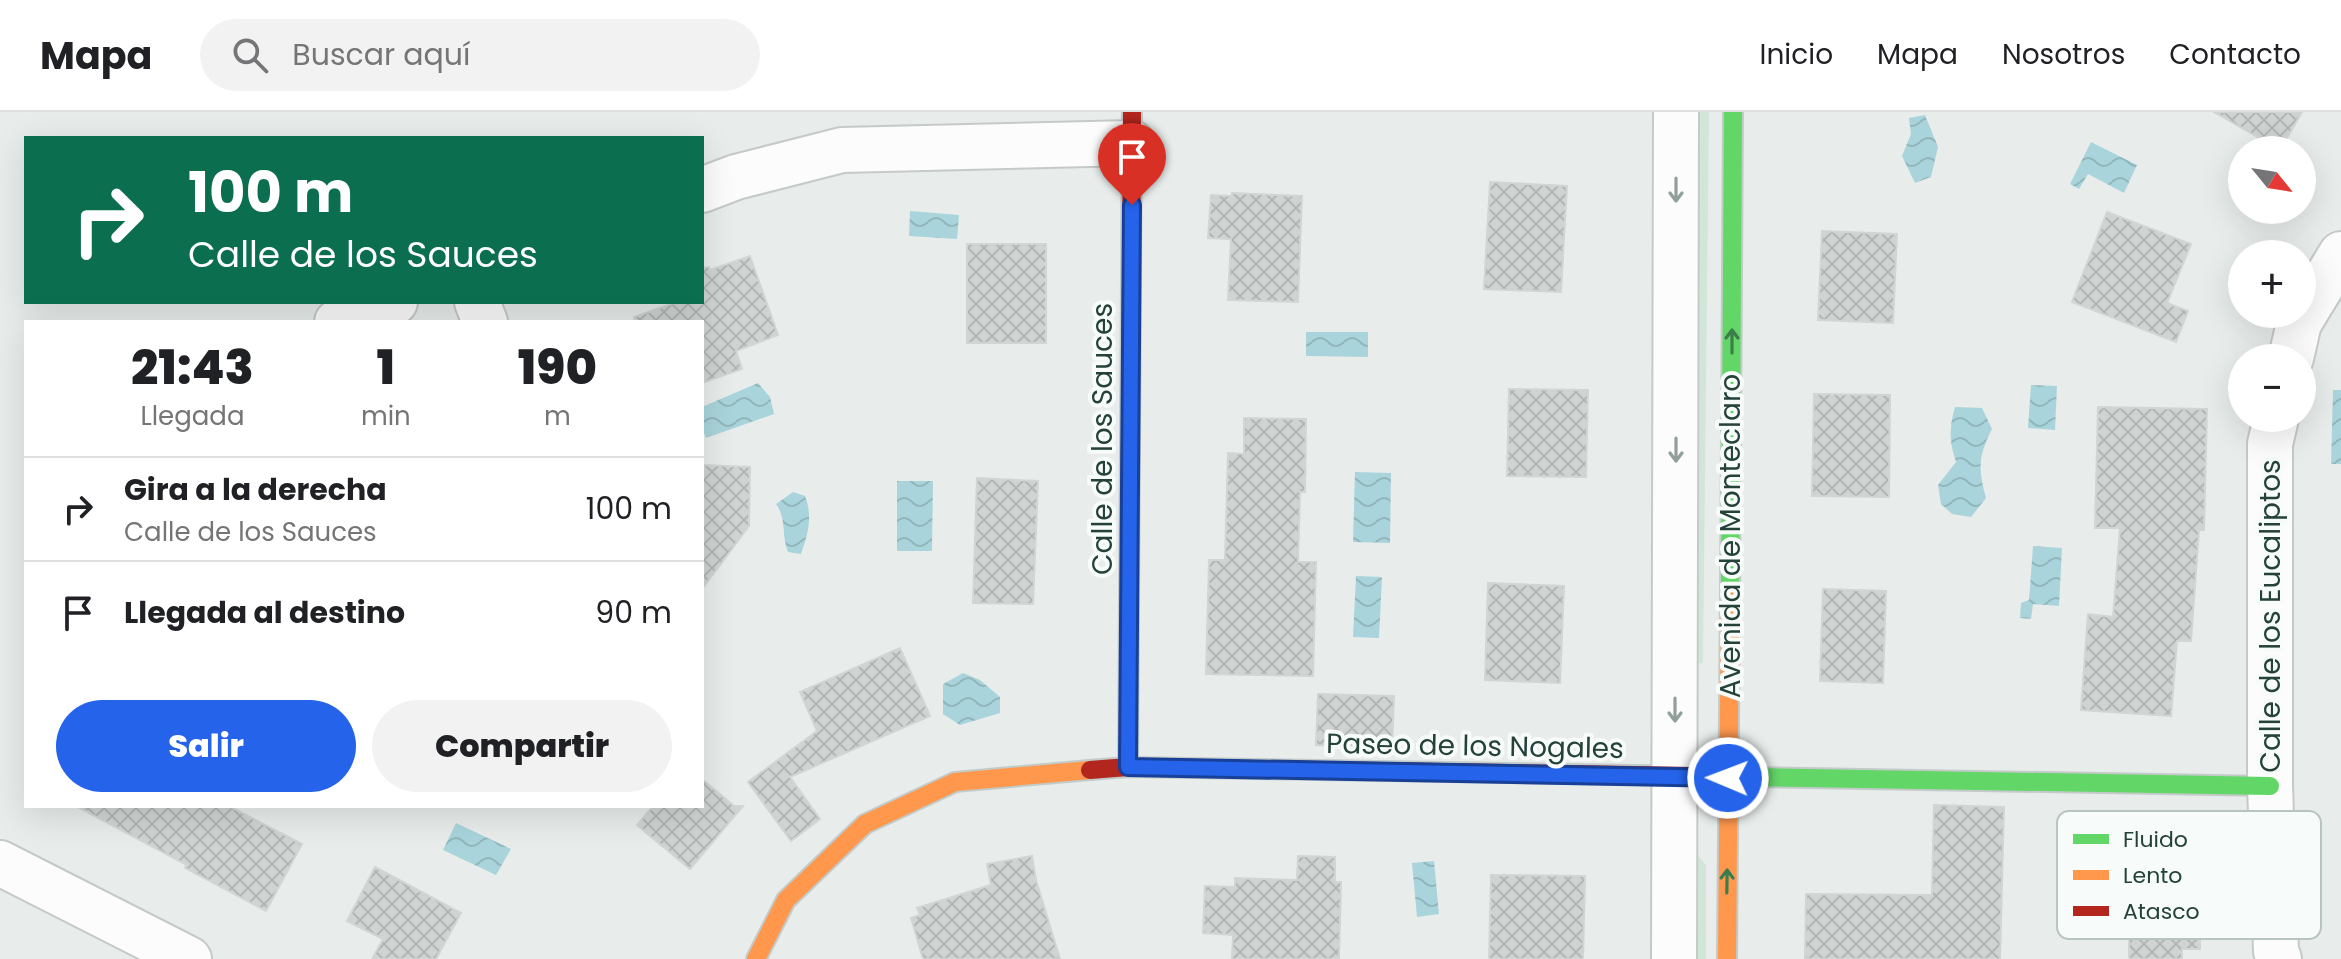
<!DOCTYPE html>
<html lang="es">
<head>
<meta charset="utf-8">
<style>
  :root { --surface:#fff; --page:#f2f2f2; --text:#202124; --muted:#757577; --line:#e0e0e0; --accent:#2563eb }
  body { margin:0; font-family:Poppins,sans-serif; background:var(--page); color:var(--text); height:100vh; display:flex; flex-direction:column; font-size:30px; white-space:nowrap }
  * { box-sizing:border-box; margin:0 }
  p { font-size:26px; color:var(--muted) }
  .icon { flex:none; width:44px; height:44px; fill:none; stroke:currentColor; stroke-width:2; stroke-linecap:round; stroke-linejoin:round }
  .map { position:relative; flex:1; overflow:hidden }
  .panel { position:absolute; left:24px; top:208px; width:680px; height:488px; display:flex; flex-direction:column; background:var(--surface); border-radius:0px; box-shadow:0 8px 32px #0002 }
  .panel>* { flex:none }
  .hud { position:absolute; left:24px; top:24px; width:680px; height:168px; border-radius:0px; box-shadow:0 8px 32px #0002; background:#0b6e4f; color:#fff; overflow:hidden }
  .needle { width:52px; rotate:120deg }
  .fabs { position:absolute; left:2228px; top:24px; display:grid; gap:16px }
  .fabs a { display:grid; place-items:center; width:88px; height:88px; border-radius:50%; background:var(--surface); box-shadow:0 8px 32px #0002; font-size:40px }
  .pin { position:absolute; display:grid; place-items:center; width:68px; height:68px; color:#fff; margin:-82px -34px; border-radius:50% 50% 50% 0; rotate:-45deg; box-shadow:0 0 8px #0007 }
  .pin .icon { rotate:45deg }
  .me { position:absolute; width:88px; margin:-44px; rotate:271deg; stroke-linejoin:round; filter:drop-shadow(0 0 6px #0008) }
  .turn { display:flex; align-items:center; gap:28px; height:168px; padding:0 32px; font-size:36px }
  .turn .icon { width:104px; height:104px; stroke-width:2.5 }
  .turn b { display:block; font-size:56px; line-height:68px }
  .eta { display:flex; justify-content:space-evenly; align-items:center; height:136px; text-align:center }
  .eta b { font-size:48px; font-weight:800; line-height:56px }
  .cta { display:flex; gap:16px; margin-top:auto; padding:16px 32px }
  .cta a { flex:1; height:92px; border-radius:48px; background:var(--accent); color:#fff; font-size:32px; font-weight:800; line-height:92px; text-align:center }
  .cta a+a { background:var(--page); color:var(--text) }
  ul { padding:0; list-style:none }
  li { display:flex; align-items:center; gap:24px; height:104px; padding:0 32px; border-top:2px solid var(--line) }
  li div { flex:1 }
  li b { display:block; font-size:30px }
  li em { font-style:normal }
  header { display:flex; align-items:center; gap:48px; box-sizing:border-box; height:112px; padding:0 40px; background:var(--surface); border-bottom:2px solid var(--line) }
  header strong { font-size:38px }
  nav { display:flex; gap:44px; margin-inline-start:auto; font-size:28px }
  .search { width:560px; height:72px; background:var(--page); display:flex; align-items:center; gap:20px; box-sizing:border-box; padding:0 28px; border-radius:44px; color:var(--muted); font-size:30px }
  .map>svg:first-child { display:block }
  .green { fill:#d1e6d8 }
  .water { fill:url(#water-waves) }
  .building { fill:url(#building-cross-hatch); stroke:#d1d6d4; stroke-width:2 }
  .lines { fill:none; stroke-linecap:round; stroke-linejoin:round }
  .street-casing { stroke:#c5cac8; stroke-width:48 }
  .fast-casing { stroke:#c3cbc8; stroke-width:22 }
  .slow-casing { stroke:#c3cbc8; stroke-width:22 }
  .jam-casing { stroke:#c3cbc8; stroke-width:22 }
  .street { stroke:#fcfcfc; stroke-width:44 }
  .fast { stroke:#63d668; stroke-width:18 }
  .slow { stroke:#ff974d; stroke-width:18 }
  .jam { stroke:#b3261e; stroke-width:18 }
  .oneway { stroke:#909f9b }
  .oneway2 { stroke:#3d7d4c }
  .route-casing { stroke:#184099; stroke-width:20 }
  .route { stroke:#2563eb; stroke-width:14 }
  .labels { text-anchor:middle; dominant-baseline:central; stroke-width:8; stroke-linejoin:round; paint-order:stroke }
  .street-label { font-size:28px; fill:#24423a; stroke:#f7fbf9 }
  .key { fill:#f7fbf9; stroke:#b8c4c0; stroke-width:2 }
  .key-label { font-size:22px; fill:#24423a }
</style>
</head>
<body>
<header>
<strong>Mapa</strong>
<div class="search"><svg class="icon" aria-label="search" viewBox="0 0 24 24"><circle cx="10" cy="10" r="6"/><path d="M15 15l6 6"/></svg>Buscar aquí</div>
<nav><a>Inicio</a><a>Mapa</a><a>Nosotros</a><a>Contacto</a></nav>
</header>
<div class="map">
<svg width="2341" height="847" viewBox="0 0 2341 847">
  <defs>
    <pattern id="water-waves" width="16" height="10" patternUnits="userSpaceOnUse" patternTransform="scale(2)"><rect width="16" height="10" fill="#a9d4db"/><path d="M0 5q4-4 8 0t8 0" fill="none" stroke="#91b7bd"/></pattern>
    <pattern id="building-cross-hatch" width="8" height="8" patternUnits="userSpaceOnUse" patternTransform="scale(2)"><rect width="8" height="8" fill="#cfd4d2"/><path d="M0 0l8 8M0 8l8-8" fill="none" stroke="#b2b7b5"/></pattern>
  </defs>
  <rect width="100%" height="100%" fill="#e8edeb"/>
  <g class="green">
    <polygon points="1688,0 1709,0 1703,551 1687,552"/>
    <polygon points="1697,742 1706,753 1706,847 1684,847 1685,752"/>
  </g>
  <g class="water">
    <polygon points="1925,3 1938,35 1931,65 1915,71 1902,44 1911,22 1909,6"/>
    <polygon points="2091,30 2137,53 2124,81 2088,62 2079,77 2070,72"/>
    <polygon points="910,99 959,103 957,127 909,124"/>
    <polygon points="1306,220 1368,220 1368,245 1306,244"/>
    <polygon points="758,271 770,285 774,302 706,326 702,316 702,295"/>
    <polygon points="2031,273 2057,274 2055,318 2028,316"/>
    <polygon points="2333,278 2341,278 2341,352 2331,352"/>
    <path d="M 1955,295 L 1982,296 L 1992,317 C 1978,345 1978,356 1986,386 L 1971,405 L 1952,402 L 1941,392 L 1938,373 L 1956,350 C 1949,329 1949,316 1955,295 Z"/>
    <polygon points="1355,360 1391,361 1390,431 1353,430"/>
    <polygon points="897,369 933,369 932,439 897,439"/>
    <path d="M 793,380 L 805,384 C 813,404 808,422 801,442 L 788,440 C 781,423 787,407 776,392 Z"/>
    <polygon points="2033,434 2062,436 2059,494 2033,492 2031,507 2020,506 2021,491 2029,488"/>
    <polygon points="1356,464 1382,465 1379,526 1353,525"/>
    <polygon points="963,561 980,568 1000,585 1000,601 960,613 943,602 943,572"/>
    <polygon points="456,711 511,737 496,763 443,738"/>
    <polygon points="1434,749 1439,802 1417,805 1412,751"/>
  </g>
  <g class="building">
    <polygon points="2214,0 2302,0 2280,38"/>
    <polygon points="1490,70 1567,74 1561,180 1484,177"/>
    <polygon points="1232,81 1302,84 1298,190 1228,188 1231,127 1208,126 1211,83 1232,84"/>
    <polygon points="2107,100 2191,132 2167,191 2188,199 2176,230 2072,190"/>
    <polygon points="1822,119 1897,122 1893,211 1818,208"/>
    <rect x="967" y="132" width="79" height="99"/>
    <polygon points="750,144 778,223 736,239 742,257 702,271 702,210 635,210 634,205 677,190 702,190 702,156 709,155 710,158"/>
    <polygon points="1509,277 1588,278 1586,365 1507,364"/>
    <polygon points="1814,282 1890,283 1889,385 1812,384"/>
    <polygon points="2098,295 2207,297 2204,418 2199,418 2191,529 2177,529 2171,604 2081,598 2088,502 2113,505 2120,416 2095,416"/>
    <polygon points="1244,306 1306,307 1305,380 1300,380 1298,450 1316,450 1313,564 1206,562 1209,448 1225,448 1228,341 1244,342"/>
    <polygon points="702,353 750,355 749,414 702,477"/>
    <polygon points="977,366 1038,369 1033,492 973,491"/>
    <polygon points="1488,471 1564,474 1560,571 1485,568"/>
    <polygon points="1823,477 1886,479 1883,571 1820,569"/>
    <polygon points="900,536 930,604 790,665 820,707 791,729 748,670 817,619 800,580"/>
    <polygon points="1318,582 1394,584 1392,634 1316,633"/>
    <polygon points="702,667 734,694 743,694 690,757 637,713 653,694 702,694"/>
    <polygon points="1934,693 2004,695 2000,847 1805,847 1806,782 1932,783"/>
    <polygon points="76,694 229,694 302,732 266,799 185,756 187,753"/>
    <polygon points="1032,744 1036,768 1060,847 923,847 911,806 920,803 917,796 991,773 987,752"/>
    <polygon points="1298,744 1335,745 1335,770 1341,770 1339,847 1232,847 1233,823 1203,821 1205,774 1235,775 1235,766 1297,768"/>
    <polygon points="375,755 461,801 436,847 372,847 383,827 347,809"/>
    <polygon points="1491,763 1585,764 1583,847 1489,847"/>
    <polygon points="2129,775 2200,776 2200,837 2182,837 2182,847 2129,847"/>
  </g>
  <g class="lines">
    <g class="street-casing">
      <g id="street">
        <polyline points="702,78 736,65 842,38 1132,31"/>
        <polyline points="477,190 485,210"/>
        <polyline points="337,210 395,190"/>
        <polyline points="2291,246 2299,211 2341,142"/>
        <polyline points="2276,306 2270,332 2270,674 2276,839 2279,847"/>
        <polyline points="0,751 189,847"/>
        <polyline points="1674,847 1676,0"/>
      </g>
    </g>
    <g class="fast-casing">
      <g id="fast">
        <polyline points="1730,483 1733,0"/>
        <polyline points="1696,664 2270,674"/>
      </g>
    </g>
    <g class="slow-casing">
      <g id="slow">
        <polyline points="756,847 786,788 865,712 955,670 1090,658"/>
        <polyline points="1727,847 1730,483"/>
      </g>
    </g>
    <g class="jam-casing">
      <g id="jam">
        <polyline points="1128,655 1132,0"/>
        <polyline points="1090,658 1128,655 1696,664"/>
      </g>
    </g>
    <use href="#street" class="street"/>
    <use href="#fast" class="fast"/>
    <use href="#slow" class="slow"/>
    <use href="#jam" class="jam"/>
  </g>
  <defs><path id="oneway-shaft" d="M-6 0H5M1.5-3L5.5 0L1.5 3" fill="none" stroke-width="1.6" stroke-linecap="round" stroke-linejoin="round" transform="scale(2)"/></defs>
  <g class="oneway">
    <use href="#oneway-shaft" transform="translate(1676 78) rotate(90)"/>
    <use href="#oneway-shaft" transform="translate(1676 338) rotate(90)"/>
    <use href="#oneway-shaft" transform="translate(1675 598) rotate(90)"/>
  </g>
  <g class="oneway2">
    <use href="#oneway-shaft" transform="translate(1732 229) rotate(-90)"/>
    <use href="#oneway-shaft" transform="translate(1727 769) rotate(-89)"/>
  </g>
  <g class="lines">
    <g class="route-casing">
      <polyline id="route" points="1132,93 1128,655 1728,666"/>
    </g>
    <use href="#route" class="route"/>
  </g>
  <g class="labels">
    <g class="street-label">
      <text transform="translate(1102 327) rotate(-90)">Calle de los Sauces</text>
      <text transform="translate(1730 424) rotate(-90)">Avenida de Monteclaro</text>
      <text transform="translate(2270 504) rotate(-90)">Calle de los Eucaliptos</text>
      <text transform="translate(1475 634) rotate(1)">Paseo de los Nogales</text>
    </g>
  </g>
  <rect x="2057" y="699" width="264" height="128" rx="12" class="key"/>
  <rect x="2073" y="722" width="36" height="10" fill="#63d668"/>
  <rect x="2073" y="758" width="36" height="10" fill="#ff974d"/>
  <rect x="2073" y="794" width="36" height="10" fill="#b3261e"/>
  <g class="key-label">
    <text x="2123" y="735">Fluido</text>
    <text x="2123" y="771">Lento</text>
    <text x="2123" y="807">Atasco</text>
  </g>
</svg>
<div class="fabs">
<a><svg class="needle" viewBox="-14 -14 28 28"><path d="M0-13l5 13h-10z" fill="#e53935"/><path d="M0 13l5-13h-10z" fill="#757577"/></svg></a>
<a>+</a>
<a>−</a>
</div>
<div class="pin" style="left:1132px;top:93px;background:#d93025"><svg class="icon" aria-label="arrive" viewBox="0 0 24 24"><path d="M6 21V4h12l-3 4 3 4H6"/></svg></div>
<svg class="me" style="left:1728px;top:666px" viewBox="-20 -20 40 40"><circle r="17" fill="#2563eb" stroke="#fff" stroke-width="3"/><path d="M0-11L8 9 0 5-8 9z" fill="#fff"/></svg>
<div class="hud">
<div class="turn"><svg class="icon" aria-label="right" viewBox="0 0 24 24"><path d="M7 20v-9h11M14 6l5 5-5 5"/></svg><div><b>100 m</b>Calle de los Sauces</div></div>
</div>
<section class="panel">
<div class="eta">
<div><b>21:43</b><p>Llegada</p></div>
<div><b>1</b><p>min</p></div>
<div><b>190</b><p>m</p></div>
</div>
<ul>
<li><svg class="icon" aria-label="right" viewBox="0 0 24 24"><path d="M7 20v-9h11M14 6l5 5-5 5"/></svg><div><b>Gira a la derecha</b><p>Calle de los Sauces</p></div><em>100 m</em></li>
<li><svg class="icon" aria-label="arrive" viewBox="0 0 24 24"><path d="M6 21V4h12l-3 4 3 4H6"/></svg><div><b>Llegada al destino</b></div><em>90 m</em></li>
</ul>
<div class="cta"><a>Salir</a><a>Compartir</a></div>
</section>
</div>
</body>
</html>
